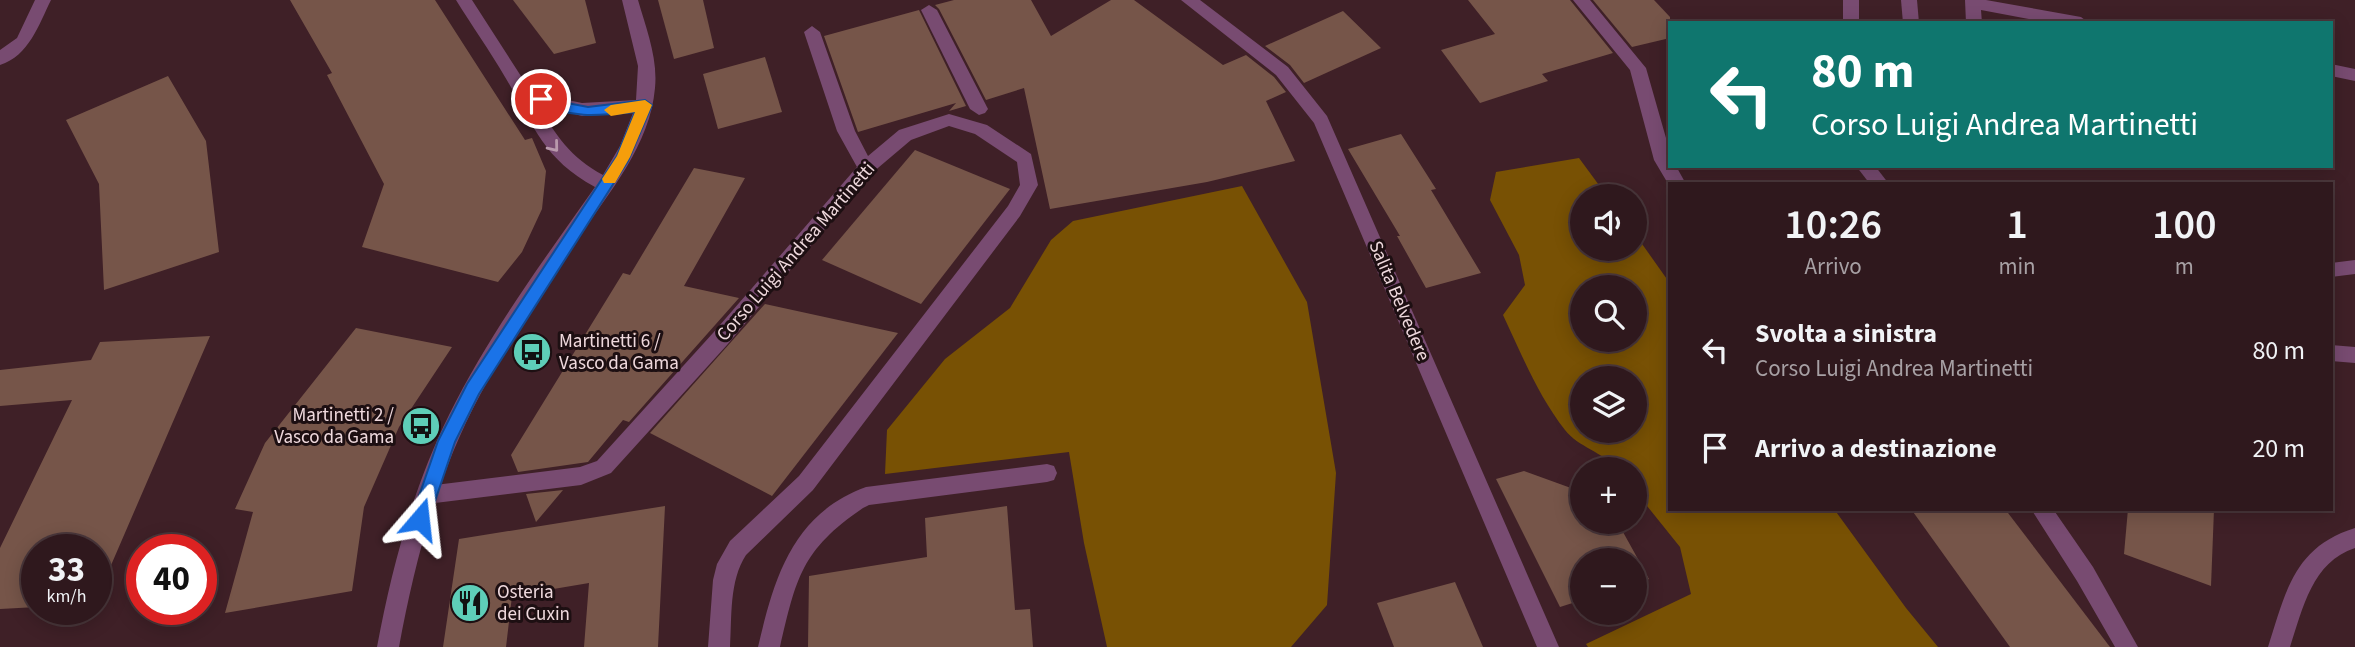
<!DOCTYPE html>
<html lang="it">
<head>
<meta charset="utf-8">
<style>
  :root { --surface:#2f181d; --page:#3b252a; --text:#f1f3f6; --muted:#a7a0a4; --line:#4a373b }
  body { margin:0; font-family:"Source Sans 3",sans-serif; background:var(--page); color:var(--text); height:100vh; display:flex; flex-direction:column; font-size:26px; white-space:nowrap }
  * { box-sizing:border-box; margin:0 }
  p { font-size:23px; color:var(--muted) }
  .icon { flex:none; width:38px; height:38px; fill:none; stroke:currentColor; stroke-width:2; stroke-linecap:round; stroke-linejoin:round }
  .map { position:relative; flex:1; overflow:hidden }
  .panel { position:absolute; left:1668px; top:182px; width:665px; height:329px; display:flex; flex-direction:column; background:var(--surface); border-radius:0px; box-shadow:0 4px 18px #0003,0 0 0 2px var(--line) }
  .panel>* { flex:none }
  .hud { position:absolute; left:1668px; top:21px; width:665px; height:147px; border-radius:0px; box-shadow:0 4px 18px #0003,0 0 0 2px var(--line); background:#0f766e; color:#fff; overflow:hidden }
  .tools { position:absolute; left:1570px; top:184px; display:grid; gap:14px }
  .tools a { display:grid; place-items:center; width:77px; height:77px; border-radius:50%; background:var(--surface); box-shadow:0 4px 18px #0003,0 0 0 2px var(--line); font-size:35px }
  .speed { position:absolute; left:21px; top:534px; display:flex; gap:14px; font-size:35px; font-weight:700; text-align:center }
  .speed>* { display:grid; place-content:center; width:91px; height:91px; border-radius:50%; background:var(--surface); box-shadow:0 4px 18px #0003,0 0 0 2px var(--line); line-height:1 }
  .speed small { font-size:18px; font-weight:400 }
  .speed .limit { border:10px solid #d22; background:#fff; color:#111 }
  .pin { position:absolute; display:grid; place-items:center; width:60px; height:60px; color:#fff; margin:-30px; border:4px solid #fff; border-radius:50%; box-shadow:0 2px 7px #0007 }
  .me { position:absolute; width:77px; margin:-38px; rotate:17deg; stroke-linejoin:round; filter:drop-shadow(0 0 5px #0008) }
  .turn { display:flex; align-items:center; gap:24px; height:147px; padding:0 28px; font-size:32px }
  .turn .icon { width:91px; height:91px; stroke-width:2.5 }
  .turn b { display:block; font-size:49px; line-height:60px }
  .eta { display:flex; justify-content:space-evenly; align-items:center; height:119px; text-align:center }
  .eta b { font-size:42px; font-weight:600; line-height:49px }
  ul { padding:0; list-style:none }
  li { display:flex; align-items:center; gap:21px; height:98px; padding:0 28px }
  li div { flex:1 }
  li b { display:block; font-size:26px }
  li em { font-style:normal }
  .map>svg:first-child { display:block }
  .forest { fill:#785104; fill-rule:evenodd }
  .building { fill:#765549 }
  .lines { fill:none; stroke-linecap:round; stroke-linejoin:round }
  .pedestrian { fill:#784b71; fill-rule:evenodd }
  .minor { fill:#784b71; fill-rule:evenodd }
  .tertiary { fill:#784b71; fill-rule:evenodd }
  .oneway { stroke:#b999ac }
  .route { fill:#1a73e8; stroke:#114b97; stroke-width:2 }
  .slow { fill:#f59e0b }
  .labels { text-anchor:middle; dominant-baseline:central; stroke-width:6; stroke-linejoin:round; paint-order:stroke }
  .street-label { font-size:19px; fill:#efd9dd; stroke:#1d0f12 }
  .poi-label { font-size:19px; fill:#efd9dd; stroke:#1d0f12; text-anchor:start }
</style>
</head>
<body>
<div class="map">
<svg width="2355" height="647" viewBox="0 0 2355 647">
  <rect width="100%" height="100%" fill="#3f2027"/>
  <g class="forest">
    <path d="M 1579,158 L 1607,196 L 1582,196 L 1582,248 L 1634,248 L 1635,234 L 1669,282 L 1670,509 L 1834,509 L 1906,608 L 1938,647 L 1588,647 L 1586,644 L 1691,594 L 1680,547 L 1635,491 L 1634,469 L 1617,469 C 1603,452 1578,447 1565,430 C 1538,396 1521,353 1503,315 L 1525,285 L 1519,255 L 1490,200 L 1496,172 ZM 1582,287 L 1634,287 L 1634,340 L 1582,340 ZM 1582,378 L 1634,378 L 1634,430 L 1582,430 Z"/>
    <polygon points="1242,186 1307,302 1336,473 1327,605 1291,647 1107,647 1084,543 1069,452 885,474 887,430 945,359 1010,308 1051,240 1073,221"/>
  </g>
  <g class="building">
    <polygon points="290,0 435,0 525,140 532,138 546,171 542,209 522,252 498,282 362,247 384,184 327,75 332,73"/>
    <polygon points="513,0 585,0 596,43 554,54"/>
    <polygon points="658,0 703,0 714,48 674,59"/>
    <polygon points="954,0 1031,0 1051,36 1111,0 1134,0 1223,65 1246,55 1274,77 1286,92 1266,101 1295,161 1207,182 1050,209 1024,88 986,100 939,9 935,5"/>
    <polygon points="1468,0 1570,0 1613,53 1542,74 1548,81 1480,103 1441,50 1495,34"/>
    <polygon points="1593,0 1654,0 1670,17 1670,38 1632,47"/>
    <polygon points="919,10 966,106 949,111 956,103 858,132 824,36"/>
    <polygon points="1343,11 1381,48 1304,83 1290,65 1265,46"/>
    <polygon points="765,57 782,112 718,129 703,74"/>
    <polygon points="168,76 206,141 219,252 104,290 99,184 66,120"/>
    <polygon points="1401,134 1436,189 1431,190 1481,273 1426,288 1397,236 1400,236 1348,149"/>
    <polygon points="915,150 1010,189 921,304 822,260"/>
    <polygon points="694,168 745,178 684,286 739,298 629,422 623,420 588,462 518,472 511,455 623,273 630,275"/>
    <polygon points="765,304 898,333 772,496 650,433"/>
    <polygon points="356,328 452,347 399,427 364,507 352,591 225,613 253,512 235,509 265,443"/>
    <polygon points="210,336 96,600 96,550 37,550 37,607 0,609 0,548 72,400 0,406 0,370 91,360 100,342"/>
    <polygon points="1524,471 1582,492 1582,522 1612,522 1623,532 1649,579 1634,584 1634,560 1582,560 1582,600 1560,607 1496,479"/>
    <polygon points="563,490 536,522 526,494"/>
    <polygon points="665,506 658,647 584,647 589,583 512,596 506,647 443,647 459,539"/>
    <polygon points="1007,506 1015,610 1030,609 1033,647 808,647 809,576 927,557 925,518"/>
    <polygon points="1911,509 2005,509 2110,647 2010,647"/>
    <polygon points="2128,509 2214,509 2211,586 2124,554"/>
    <polygon points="1455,582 1483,647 1394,647 1377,603"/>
  </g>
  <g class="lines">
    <polygon class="pedestrian" points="929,5 937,10 988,109 985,113 979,115 970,109 921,10"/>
    <g class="minor">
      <path d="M 35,0 L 51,0 C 39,24 29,56 0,65 L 0,50 L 17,38 Z"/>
      <polygon points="1181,0 1200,0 1288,67 1327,116 1559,647 1537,647 1314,123 1276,75"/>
      <polygon points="1573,0 1590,0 1646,68 1670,152 1670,166 1676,166 1686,184 1670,184 1670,187 1654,160 1630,70"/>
      <rect x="1843" y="0" width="16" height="23"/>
      <polygon points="1901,0 1917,0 1919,23 1903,23"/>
      <polygon points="1965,0 1986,0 2081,17 2089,23 2050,23 1981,10 1982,23 1966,23"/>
      <path d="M 812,26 L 820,32 L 855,131 L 868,156 L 899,130 L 949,114 L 987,125 L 1031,154 L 1038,185 L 1020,216 L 813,490 L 746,555 C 729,581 732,617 730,647 L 708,647 L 713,580 L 717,564 L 730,541 L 799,476 L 1008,206 L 1020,185 L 1017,162 L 975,134 L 949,126 L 911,140 L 872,173 L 727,345 L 611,473 L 581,485 L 427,504 L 420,502 L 416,495 L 420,488 L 427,486 L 580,467 L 597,461 L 713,333 L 857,167 L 837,131 L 804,32 Z"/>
      <polygon points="2331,64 2355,69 2355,81 2331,76"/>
      <polygon points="1856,166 1875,166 1889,184 1870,184"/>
      <polygon points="2355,260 2355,274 2331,277 2331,263"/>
      <polygon points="2331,345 2355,347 2355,363 2331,361"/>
      <path d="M 1047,464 L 1054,466 L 1057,473 L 1054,480 L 1047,482 L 869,505 L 863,508 C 801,550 796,579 780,647 L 758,647 C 774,579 792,514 866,487 Z"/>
      <polygon points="2031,509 2053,509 2093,567 2138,647 2115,647 2077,581"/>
      <path d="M 2355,528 L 2355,548 C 2312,562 2303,608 2290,647 L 2268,647 C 2286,591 2294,547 2355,528 Z"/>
    </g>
    <path class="tertiary" d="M 456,0 L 472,0 L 528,87 L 558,98 L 582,103 L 636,100 L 638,66 L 622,0 L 638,0 C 646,28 658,58 655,88 C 650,145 610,191 579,237 C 544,289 509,340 480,395 C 438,473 415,560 399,647 L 377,647 C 392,567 413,488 449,415 C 489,334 543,261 595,187 C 542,158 534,125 505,77 C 490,51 472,26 456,0 ZM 538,104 L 582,116 L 633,113 L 620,146 L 603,175 C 571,158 555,135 538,104 Z"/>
  </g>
  <defs><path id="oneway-chevron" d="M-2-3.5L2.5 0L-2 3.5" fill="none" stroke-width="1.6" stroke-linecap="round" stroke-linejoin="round" transform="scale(1.75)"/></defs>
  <use class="oneway" href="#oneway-chevron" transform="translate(554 147) rotate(51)"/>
  <path class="route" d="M 541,94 L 562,102 L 588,107 L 645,100 L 652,105 L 628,161 L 479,394 L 455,442 L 429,519 L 426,524 L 420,526 L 414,524 L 411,519 L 438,441 L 467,384 L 617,156 L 635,112 C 596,116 573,119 536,102 L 534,99 Z"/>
  <polygon class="slow" points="645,100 652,105 630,157 615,183 604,183 602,179 617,156 635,112 611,116 604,110 611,105"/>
  <defs>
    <g id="bus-disc" transform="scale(2.0125)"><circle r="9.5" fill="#5eceb8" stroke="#1d0f12"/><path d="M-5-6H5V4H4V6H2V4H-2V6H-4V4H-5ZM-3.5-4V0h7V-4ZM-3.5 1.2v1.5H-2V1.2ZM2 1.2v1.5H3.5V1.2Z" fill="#111"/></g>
    <g id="restaurant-disc" transform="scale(2.0125)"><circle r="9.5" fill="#5eceb8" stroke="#1d0f12"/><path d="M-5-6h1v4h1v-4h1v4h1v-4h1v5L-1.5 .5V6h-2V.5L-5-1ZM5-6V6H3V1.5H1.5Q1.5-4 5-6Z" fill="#111"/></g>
  </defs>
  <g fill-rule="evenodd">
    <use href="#bus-disc" x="532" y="352"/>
    <use href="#bus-disc" x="421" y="426"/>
    <use href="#restaurant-disc" x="470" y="603"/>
  </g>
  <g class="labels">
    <g class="street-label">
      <text transform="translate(796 252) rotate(-49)">Corso Luigi Andrea Martinetti</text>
      <text transform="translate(1399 301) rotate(67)">Salita Belvedere</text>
    </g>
    <g class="poi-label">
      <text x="559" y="341">Martinetti 6 /<tspan x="559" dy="22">Vasco da Gama</tspan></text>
      <text x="394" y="415" text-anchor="end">Martinetti 2 /<tspan x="394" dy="22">Vasco da Gama</tspan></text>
      <text x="497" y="592">Osteria<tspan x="497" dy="22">dei Cuxin</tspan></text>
    </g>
  </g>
</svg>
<div class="tools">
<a><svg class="icon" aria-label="sound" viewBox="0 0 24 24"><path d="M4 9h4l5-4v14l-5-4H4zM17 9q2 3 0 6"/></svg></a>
<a><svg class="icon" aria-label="search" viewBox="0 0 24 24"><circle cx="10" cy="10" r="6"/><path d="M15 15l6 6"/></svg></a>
<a><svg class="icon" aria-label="layers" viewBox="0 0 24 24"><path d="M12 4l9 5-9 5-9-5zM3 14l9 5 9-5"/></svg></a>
<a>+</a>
<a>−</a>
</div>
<div class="speed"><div>33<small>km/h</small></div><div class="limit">40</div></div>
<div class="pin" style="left:541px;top:99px;background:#d93025"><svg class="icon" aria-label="arrive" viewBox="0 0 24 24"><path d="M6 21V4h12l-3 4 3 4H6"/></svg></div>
<svg class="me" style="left:420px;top:519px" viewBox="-20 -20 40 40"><path d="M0-17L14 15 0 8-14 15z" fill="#1a73e8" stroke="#fff" stroke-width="4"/></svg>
<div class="hud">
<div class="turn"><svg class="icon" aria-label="left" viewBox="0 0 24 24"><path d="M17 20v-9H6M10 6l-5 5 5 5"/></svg><div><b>80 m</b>Corso Luigi Andrea Martinetti</div></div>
</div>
<section class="panel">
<div class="eta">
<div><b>10:26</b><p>Arrivo</p></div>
<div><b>1</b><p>min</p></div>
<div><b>100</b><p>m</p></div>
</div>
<ul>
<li><svg class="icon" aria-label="left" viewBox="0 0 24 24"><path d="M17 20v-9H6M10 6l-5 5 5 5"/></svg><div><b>Svolta a sinistra</b><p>Corso Luigi Andrea Martinetti</p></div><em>80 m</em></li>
<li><svg class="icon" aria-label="arrive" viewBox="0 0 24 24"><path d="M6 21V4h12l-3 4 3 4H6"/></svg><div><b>Arrivo a destinazione</b></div><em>20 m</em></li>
</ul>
</section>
</div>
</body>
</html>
